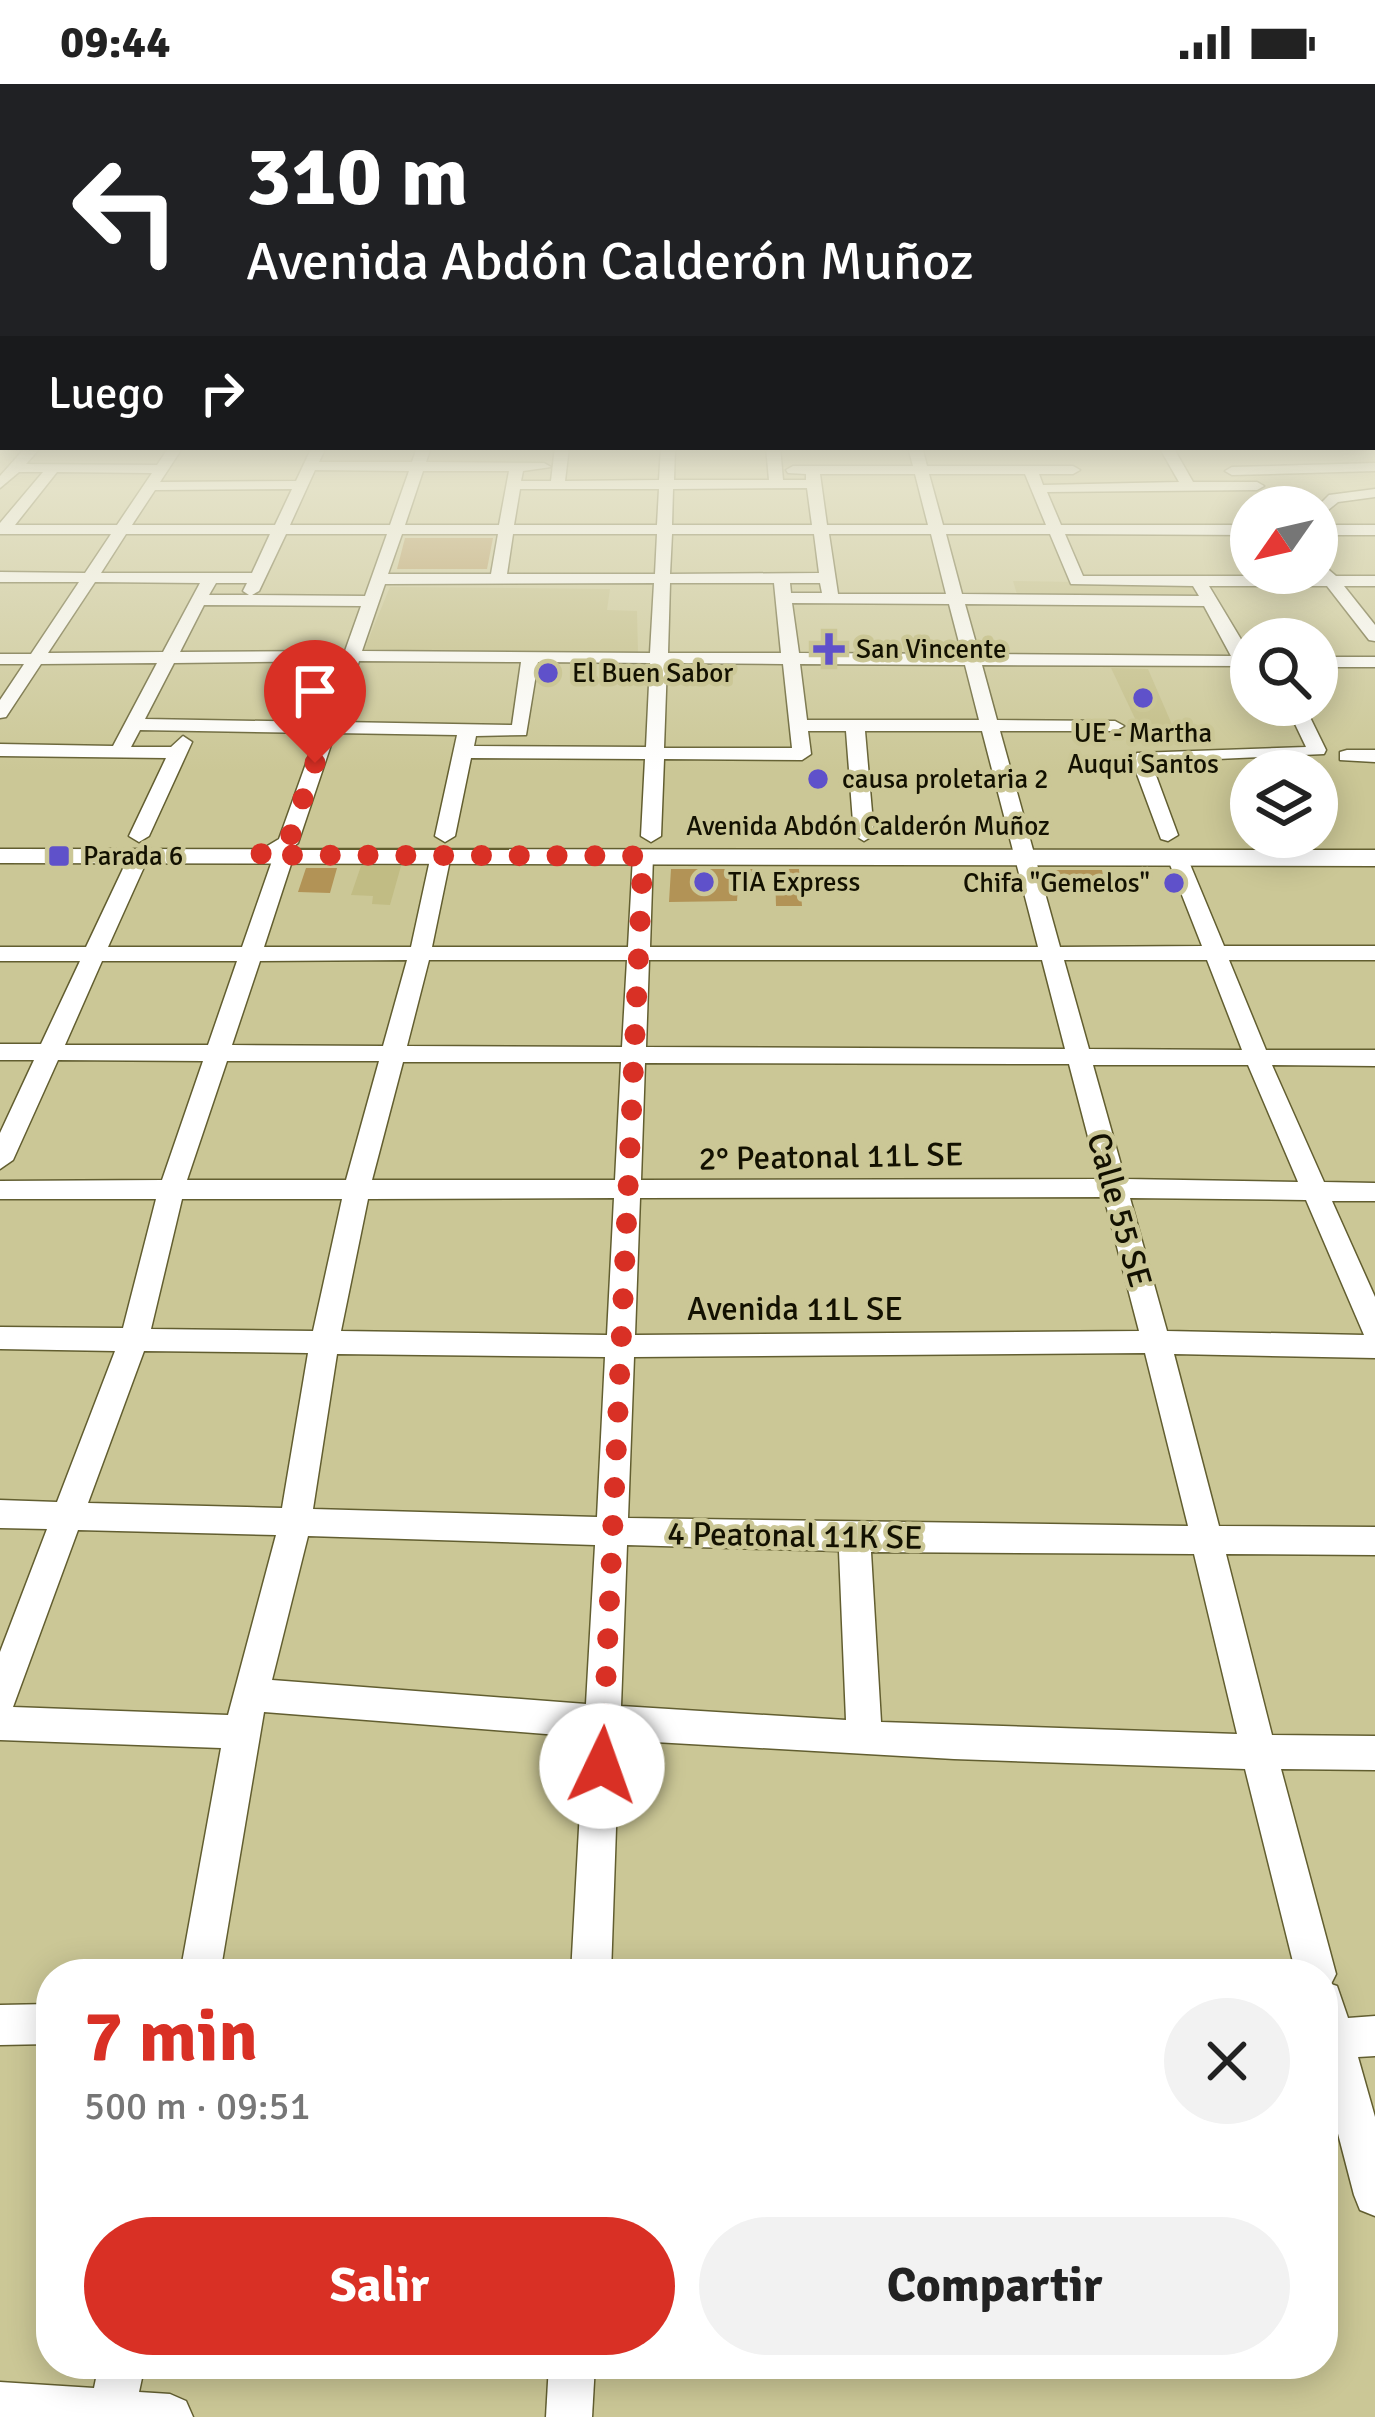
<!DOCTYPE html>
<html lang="es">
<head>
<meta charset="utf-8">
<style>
  :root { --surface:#fff; --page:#f2f2f2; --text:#222; --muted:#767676; --accent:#d93025 }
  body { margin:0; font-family:Signika,sans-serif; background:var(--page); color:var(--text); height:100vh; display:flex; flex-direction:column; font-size:45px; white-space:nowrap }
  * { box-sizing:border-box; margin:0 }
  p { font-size:39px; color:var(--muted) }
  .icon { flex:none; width:66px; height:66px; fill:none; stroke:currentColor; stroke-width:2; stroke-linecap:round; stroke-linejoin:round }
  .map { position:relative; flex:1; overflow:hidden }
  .sheet { position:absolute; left:36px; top:1875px; width:1302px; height:420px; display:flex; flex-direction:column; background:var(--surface); border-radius:48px; box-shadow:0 6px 30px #0003 }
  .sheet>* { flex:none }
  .banner { position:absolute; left:0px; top:0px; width:1377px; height:366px; box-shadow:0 6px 30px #0003; background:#202124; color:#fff; overflow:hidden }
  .needle { width:78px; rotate:236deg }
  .controls { position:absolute; left:1230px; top:402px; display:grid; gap:24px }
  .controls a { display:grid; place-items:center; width:108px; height:108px; border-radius:50%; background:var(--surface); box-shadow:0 6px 30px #0003; font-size:60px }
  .pin { position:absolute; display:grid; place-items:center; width:102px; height:102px; color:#fff; margin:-123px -51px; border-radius:50% 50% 50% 0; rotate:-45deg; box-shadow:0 0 12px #0007 }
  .pin .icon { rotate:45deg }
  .me { position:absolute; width:132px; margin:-66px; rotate:3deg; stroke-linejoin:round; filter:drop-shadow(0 0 9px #0008) }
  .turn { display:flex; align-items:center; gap:42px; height:252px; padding:0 48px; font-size:54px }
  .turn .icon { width:156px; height:156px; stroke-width:2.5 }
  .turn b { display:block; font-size:84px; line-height:102px }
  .then { display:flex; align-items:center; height:114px; padding:0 48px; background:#0003; gap:24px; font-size:45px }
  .round { display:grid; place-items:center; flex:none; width:126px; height:126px; border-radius:63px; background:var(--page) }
  .head { display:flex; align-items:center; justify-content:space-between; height:204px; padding:0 48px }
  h1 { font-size:72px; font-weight:700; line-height:90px; color:var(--accent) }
  .primary-button { display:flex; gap:24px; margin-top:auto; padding:24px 48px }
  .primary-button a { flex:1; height:138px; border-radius:72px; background:var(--accent); color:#fff; font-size:48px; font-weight:700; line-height:138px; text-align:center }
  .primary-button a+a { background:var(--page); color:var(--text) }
  .status { display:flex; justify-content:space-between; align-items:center; height:84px; padding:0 60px; background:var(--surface); direction:ltr }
  .status svg { height:33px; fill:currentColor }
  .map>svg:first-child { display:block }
  .built { fill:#c1bc84 }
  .building { fill:#b29356 }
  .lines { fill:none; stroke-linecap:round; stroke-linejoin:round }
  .minor-casing { stroke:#625e30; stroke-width:3 }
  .major-casing { stroke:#625e30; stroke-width:3 }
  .minor { fill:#fff; fill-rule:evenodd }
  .major { fill:#fff; fill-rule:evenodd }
  .route { stroke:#d93025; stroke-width:21; stroke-dasharray:0 37.8 }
  .poi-dot { fill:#5f51ca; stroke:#cbc796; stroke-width:4.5 }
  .labels { text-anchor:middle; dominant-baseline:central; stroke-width:9; stroke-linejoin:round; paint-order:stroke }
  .far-poi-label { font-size:27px; fill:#131101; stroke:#cbc796; text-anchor:start }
  .far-street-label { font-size:27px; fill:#131101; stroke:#cbc796 }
  .street-label { font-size:33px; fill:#131101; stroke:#cbc796 }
</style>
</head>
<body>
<div class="status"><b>09:44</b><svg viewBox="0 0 49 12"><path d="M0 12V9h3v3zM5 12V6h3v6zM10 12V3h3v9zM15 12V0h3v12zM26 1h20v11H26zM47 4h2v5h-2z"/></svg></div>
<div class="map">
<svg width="1375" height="2333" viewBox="0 0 1375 2333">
  <rect width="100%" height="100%" fill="#cbc796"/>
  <g class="built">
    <polygon points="1013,497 1193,500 1201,516 1018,514"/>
    <polygon points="390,503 610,505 607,526 637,527 638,570 364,566"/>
    <polygon points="1111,584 1148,585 1173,643 1139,643"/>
    <polygon points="361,782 401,782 390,821 372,820 373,812 351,811"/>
  </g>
  <g class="building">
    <polygon points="405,454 493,454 487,485 397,485"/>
    <polygon points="306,784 337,784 330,809 298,808"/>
    <polygon points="671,785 760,785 760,800 738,802 737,817 669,818"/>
    <polygon points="775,785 799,785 802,822 776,822"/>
    <polygon points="1047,786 1102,786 1106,807 1054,807"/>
  </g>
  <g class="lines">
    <g class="minor-casing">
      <g id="minor">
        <path d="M 26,363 L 41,363 L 26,380 L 157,381 L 169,363 L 183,363 L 160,398 L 296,397 L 312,363 L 326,363 L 319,378 L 412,378 L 417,363 L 431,363 L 426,378 L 544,379 L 551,383 L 523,387 L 521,397 L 551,397 L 555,363 L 569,363 L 565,397 L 659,396 L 661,363 L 675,363 L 674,396 L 769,396 L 766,363 L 780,363 L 783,396 L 806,396 L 806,390 L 788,389 L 786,386 L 793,382 L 913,382 L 908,363 L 922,363 L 927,382 L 1073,382 L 1080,386 L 1073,390 L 1039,390 L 1043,401 L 1179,398 L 1159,363 L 1173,363 L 1193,398 L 1257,398 L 1264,402 L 1257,406 L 1047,408 L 1061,441 L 1251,441 L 1251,451 L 1065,450 L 1083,492 L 1320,492 L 1317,483 L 1323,481 L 1336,492 L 1375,492 L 1375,502 L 1344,502 L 1375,541 L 1375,557 L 1369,556 L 1327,502 L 1209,502 L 1251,572 L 1251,582 L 982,581 L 997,636 L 1115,637 L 1124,642 L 1115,647 L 1000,647 L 1060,863 L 1202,862 L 1167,773 L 1177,767 L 1187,773 L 1224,862 L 1375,862 L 1375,876 L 1229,876 L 1266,966 L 1375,966 L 1375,982 L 1272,981 L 1324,1098 L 1375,1099 L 1375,1117 L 1332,1117 L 1375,1213 L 1375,1274 L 1174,1270 L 1219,1442 L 1375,1443 L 1375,1471 L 1226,1470 L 1272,1651 L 1375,1652 L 1375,1686 L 1281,1685 L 1336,1890 L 1331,1900 L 1337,1902 L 1348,1934 L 1375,1932 L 1375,1972 L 1358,1973 L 1375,2033 L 1375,2132 L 1360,2126 L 1354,2111 L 1323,1992 L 1323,1890 L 1296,1890 L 1245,1685 L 954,1675 L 619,1656 L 611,1890 L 571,1890 L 584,1653 L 264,1628 L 220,1890 L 180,1890 L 221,1664 L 0,1656 L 0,1568 L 47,1445 L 0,1444 L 0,1416 L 57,1418 L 115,1267 L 0,1265 L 0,1243 L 123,1244 L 156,1115 L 0,1115 L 0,1097 L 162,1096 L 203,977 L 58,976 L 13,1076 L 0,1085 L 0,1049 L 34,976 L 0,976 L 0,960 L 41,960 L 80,877 L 0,877 L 0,863 L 86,863 L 129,772 L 139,766 L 149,772 L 108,863 L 242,863 L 273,774 L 264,776 L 254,770 L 279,755 L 317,649 L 140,646 L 131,663 L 171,663 L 183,652 L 192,658 L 149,752 L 139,758 L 129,752 L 166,674 L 0,672 L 0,660 L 113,662 L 157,579 L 41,580 L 6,633 L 0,634 L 0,616 L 24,580 L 0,580 L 0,570 L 31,570 L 79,498 L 0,498 L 0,488 L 85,489 L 111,450 L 0,450 L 0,439 L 43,388 L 19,388 L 0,404 L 0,392 ZM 315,386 L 409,387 L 390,441 L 290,441 ZM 423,387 L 509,387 L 499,441 L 405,441 ZM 57,388 L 152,389 L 117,441 L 15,441 ZM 820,390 L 915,390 L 928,441 L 827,441 ZM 929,390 L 1025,390 L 1046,441 L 943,441 ZM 807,404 L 812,441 L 672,441 L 673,405 ZM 292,405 L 275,441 L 132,441 L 155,406 ZM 520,405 L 659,405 L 657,441 L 514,441 ZM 126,450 L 270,450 L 252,489 L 101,489 ZM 286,450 L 387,450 L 365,512 L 252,511 L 259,507 ZM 402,450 L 498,450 L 491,490 L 388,490 ZM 513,450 L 657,450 L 655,490 L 507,490 ZM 672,450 L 814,450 L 819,489 L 670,490 ZM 829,450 L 931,450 L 946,510 L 838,510 ZM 946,450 L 1050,450 L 1071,500 L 1193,502 L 1199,512 L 962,510 ZM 95,498 L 200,499 L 163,568 L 48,569 ZM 216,499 L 247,499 L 243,507 L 249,511 L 209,511 ZM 654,499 L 650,569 L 362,567 L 385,500 ZM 670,499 L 774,499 L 781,569 L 668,569 ZM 790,499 L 820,499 L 822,509 L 791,509 ZM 792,519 L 949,520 L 962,570 L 799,569 ZM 965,520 L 1204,522 L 1231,572 L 979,570 ZM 204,521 L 361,522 L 345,567 L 180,568 ZM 342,577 L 320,638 L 145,635 L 174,579 ZM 359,577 L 521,578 L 512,641 L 339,638 ZM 538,578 L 650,579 L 646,663 L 474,662 L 476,652 L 526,651 ZM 667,579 L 783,580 L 792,664 L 664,664 ZM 800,580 L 965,581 L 979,636 L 807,636 ZM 808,647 L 846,647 L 854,751 L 864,757 L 874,751 L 865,647 L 982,647 L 1038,863 L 650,863 L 653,772 L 643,766 L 633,772 L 628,863 L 432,863 L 451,771 L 441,765 L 431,771 L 411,863 L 264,863 L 294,771 L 289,766 L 298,759 L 335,649 L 457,651 L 435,752 L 445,758 L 455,752 L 471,674 L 645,675 L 641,752 L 651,758 L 661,752 L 664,675 L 802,676 L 811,670 ZM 407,876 L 383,962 L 232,961 L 260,877 ZM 429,876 L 627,876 L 622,963 L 407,962 ZM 649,876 L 1042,876 L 1065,965 L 646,963 ZM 1064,876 L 1207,876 L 1242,966 L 1089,965 ZM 102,877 L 237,877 L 208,961 L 65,961 ZM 227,977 L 379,977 L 346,1096 L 187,1096 ZM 403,978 L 621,978 L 615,1096 L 372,1096 ZM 645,979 L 1069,980 L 1099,1095 L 641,1096 ZM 1093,981 L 1248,981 L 1298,1098 L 1125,1095 ZM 1104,1113 L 1139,1247 L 635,1251 L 640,1114 ZM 614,1114 L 607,1251 L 341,1247 L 368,1115 ZM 1130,1114 L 1306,1116 L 1364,1251 L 1167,1247 ZM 182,1115 L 342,1115 L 313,1247 L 151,1245 ZM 144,1267 L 308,1269 L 282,1424 L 88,1419 ZM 1145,1269 L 1188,1442 L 628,1434 L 634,1273 ZM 337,1270 L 605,1273 L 597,1433 L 313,1425 ZM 78,1446 L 276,1451 L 228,1631 L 13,1623 ZM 308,1452 L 595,1461 L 586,1620 L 272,1596 ZM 627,1461 L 839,1467 L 846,1636 L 621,1622 ZM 871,1468 L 1194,1470 L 1237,1650 L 881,1638 Z"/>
        <polygon points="1375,379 1375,387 1232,391 1225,387 1232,383"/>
        <polygon points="1375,405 1375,413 1338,418 1317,435 1317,423 1329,411"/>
        <rect x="1317" y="441" width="58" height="10"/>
        <rect x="1317" y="573" width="58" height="10"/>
        <polygon points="1286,621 1304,621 1326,666 1324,670 1151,678 1178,751 1168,757 1161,755 1132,677 1137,669 1306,663"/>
        <polygon points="1347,666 1375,666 1375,678 1340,676 1340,668"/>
        <polygon points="51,1920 51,1960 0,1961 0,1921"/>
        <polygon points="99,2280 145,2280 139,2308 170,2310 186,2317 193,2333 0,2333 0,2298 94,2304"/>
        <polygon points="549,2280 595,2280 592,2333 546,2333"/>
      </g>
    </g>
    <g class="major-casing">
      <polygon id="major" points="0,765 1375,766 1375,782 0,779"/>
    </g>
    <use href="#minor" class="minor"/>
    <use href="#major" class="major"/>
  </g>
  <linearGradient id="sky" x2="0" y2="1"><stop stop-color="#86a8df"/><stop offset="0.53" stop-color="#e8e6d0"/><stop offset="1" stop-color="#e8e6d0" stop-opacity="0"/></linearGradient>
  <rect width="1375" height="688" fill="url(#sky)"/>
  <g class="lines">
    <polyline class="route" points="315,679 288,759 258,771 643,772 602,1682"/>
  </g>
  <g class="poi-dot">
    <path d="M823 547h12v12h12v12h-12v12h-12v-12h-12v-12h12z"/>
    <circle cx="548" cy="589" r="12"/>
    <circle cx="1143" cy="614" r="12"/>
    <circle cx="818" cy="695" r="12"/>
    <rect x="47" y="760" width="24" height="24" rx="6"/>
    <circle cx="704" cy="798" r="12"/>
    <circle cx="1174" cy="799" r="12"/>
  </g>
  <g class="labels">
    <g class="far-poi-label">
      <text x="856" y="565">San Vincente</text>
      <text x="572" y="589">El Buen Sabor</text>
      <text x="1143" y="649" text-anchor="middle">UE - Martha<tspan x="1143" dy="31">Auqui Santos</tspan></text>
      <text x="842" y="695">causa proletaria 2</text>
      <text x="83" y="772">Parada 6</text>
      <text x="728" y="798">TIA Express</text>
      <text x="1150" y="799" text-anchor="end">Chifa "Gemelos"</text>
    </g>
    <g class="far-street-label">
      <text x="868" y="742">Avenida Abdón Calderón Muñoz</text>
    </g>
    <g class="street-label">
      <text transform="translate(831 1073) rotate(-1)">2° Peatonal 11L SE</text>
      <text transform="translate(1119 1126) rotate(74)">Calle 55 SE</text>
      <text x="795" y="1225">Avenida 11L SE</text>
      <text transform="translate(795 1452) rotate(1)">4 Peatonal 11K SE</text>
    </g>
  </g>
</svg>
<div class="controls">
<a><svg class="needle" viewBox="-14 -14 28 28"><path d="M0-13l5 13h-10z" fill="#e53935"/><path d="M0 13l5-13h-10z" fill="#767676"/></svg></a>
<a><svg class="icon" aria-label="search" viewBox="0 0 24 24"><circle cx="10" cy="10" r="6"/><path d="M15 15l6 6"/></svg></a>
<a><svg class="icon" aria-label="layers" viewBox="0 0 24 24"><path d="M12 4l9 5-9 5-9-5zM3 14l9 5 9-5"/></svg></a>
</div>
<div class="pin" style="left:315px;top:679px;background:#d93025"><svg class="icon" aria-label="arrive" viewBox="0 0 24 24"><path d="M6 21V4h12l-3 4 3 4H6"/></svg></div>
<svg class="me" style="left:602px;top:1682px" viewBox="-20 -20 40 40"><circle r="19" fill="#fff"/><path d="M0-13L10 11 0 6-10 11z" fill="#d93025"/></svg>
<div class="banner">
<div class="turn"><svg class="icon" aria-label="left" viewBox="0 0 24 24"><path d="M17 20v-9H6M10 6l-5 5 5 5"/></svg><div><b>310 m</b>Avenida Abdón Calderón Muñoz</div></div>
<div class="then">Luego<svg class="icon" aria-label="right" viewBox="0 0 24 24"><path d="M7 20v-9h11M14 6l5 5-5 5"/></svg></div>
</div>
<section class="sheet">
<div class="head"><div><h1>7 min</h1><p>500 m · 09:51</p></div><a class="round"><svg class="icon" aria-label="close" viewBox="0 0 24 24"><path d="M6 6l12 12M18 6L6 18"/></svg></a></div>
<div class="primary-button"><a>Salir</a><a>Compartir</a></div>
</section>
</div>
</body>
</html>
